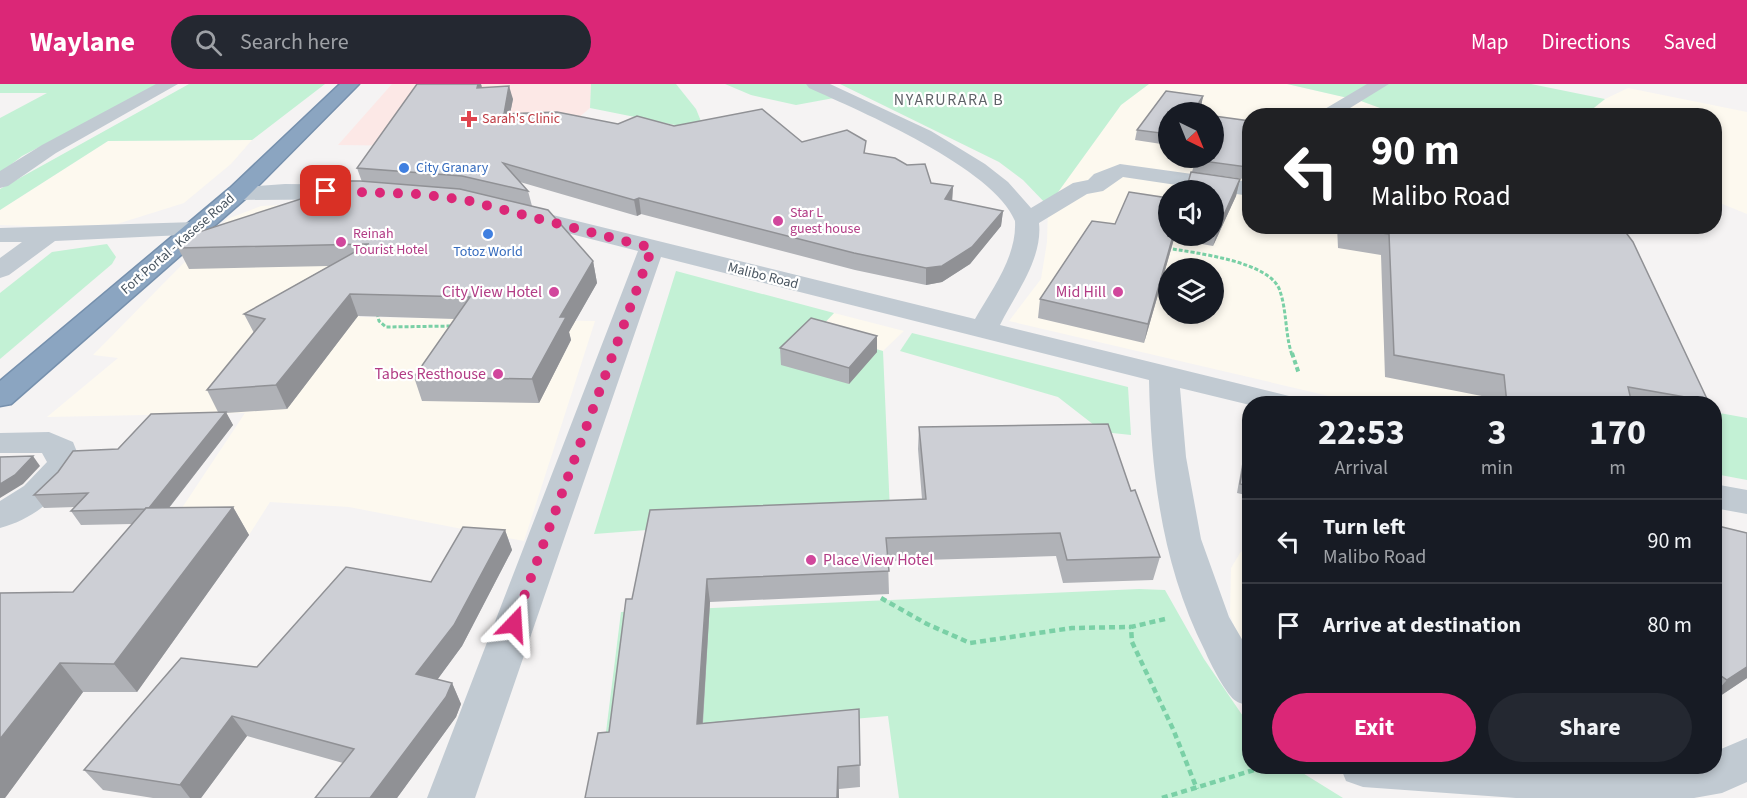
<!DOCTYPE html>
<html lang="en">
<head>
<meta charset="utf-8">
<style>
  :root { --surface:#171b24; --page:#242831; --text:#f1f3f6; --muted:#9ea1a6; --line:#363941; --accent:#db2777 }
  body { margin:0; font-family:"Source Sans 3",sans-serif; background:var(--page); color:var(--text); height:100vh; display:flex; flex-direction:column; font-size:22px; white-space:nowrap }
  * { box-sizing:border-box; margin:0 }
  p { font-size:20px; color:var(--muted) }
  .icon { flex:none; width:33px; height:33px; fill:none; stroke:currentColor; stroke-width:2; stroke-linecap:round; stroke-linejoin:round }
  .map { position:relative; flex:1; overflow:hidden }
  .panel { position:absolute; left:1242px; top:312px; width:480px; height:378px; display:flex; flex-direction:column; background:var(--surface); border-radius:24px; box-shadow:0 3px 9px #0003 }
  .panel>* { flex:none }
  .guide { position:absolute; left:1242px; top:24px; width:480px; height:126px; border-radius:24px; box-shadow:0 3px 9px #0003; background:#202124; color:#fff; overflow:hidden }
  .needle { width:39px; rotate:137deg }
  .fabs { position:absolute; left:1158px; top:18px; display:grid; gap:12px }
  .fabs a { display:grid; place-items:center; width:66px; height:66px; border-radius:50%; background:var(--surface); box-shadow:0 3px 9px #0003; font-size:30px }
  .pin { position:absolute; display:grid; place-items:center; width:51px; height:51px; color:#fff; margin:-26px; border-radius:12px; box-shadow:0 3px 9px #0006 }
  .me { position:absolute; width:66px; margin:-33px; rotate:20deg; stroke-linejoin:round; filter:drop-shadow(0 0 4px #0008) }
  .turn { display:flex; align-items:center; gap:21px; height:126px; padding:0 30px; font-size:27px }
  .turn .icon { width:78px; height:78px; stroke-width:2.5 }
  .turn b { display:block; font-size:42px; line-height:51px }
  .eta { display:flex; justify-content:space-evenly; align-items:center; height:102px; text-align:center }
  .eta b { font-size:36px; font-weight:700; line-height:42px }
  .primary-button { display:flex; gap:12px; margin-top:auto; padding:12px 30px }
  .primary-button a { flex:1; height:69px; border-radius:36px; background:var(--accent); color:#fff; font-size:24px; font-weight:700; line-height:69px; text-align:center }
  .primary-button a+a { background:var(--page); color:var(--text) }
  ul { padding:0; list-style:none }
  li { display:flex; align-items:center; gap:18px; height:84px; padding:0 30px; border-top:2px solid var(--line) }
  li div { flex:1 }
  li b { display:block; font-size:22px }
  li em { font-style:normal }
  header { display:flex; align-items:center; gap:36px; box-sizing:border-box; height:84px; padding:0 30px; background:var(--accent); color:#fff }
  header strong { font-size:28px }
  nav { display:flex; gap:33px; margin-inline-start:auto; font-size:21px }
  .search { width:420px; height:54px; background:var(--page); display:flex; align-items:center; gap:15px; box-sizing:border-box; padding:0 21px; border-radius:33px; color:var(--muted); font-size:22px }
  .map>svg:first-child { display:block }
  .commercial { fill:#fdf9ef; fill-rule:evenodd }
  .medical { fill:#fce8e6 }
  .green { fill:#c3f1d5 }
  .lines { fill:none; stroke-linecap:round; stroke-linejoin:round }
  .highway-casing { stroke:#7690ad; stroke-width:3 }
  .path-far2 { stroke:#7ad0a6; stroke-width:3; stroke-dasharray:4 2; stroke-linecap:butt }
  .path-far1 { stroke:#7ad0a6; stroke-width:4; stroke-dasharray:4.5 3; stroke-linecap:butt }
  .path { stroke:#7ad0a6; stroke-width:4.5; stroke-dasharray:6 4; stroke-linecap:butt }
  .minor { fill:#c1cad2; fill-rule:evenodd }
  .highway { fill:#8ba5c1; fill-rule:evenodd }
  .wall { fill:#b0b2b7 }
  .shaded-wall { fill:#909195 }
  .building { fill:#cdcfd5; stroke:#909195; stroke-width:1.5 }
  .route { stroke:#db2777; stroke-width:10; stroke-dasharray:0 18 }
  .health-dot { fill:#e0444e; stroke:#fff; stroke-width:2 }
  .shop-dot { fill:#3f7fe0; stroke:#fff; stroke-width:2 }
  .hotel-dot { fill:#d1479c; stroke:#fff; stroke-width:2 }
  .labels { text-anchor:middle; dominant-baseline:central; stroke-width:4.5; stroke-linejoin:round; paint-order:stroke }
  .far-health-label { font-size:14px; fill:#be3a42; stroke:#fff; text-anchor:start }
  .far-shop-label { font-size:14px; fill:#366cbe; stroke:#fff; text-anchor:start }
  .far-hotel-label { font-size:14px; fill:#b23c85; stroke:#fff; text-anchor:start }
  .far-street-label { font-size:14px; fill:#4a5661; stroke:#fff }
  .far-quarter-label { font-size:16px; letter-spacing:1.5px; fill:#5f6368; stroke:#fff }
  .hotel-label { font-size:16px; fill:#b23c85; stroke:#fff; text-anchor:end }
</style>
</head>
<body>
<header>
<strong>Waylane</strong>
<div class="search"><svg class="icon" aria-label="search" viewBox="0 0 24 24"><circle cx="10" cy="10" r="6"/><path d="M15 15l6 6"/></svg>Search here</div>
<nav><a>Map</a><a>Directions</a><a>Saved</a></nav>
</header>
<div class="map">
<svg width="1747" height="714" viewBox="0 0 1747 714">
  <rect width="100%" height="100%" fill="#f5f3f3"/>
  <g class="commercial">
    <path d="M 1149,0 L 1287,0 L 1361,17 L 1399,31 L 1250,32 L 1250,142 L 1556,143 L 1622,319 L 1359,319 L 1009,237 L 1041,195 L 1047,158 L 1048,122 L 1121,21 ZM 1168,28 L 1214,28 L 1214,74 L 1168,74 ZM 1168,106 L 1214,106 L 1214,152 L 1168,152 ZM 1168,184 L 1214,184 L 1214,230 L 1168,230 Z"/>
    <polygon points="1628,4 1747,28 1747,130 1715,117 1714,32 1585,32 1605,15"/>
    <polygon points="252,56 231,80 184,119 117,140 56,143 0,141 0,126 108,57"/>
    <polygon points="321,119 360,233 595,237 524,457 349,423 270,418 249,451 164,451 245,329 47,333 118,274 93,271 227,135 261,122"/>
    <polygon points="834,229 904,247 883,267 816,248"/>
    <polygon points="1249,460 1249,583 1230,531 1231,484 1240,469"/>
  </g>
  <polygon class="medical" points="392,0 591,0 590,24 552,56 417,62 338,61"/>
  <g class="green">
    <polygon points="0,0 161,0 22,72 0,89 0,34 47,9 0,9"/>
    <polygon points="189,0 325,0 252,56 108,57 0,126 0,105"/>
    <polygon points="591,0 676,0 696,25 705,47 590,24"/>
    <polygon points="725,0 810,0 834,14 796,21 751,11"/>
    <polygon points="840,0 1149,0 1121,21 1048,122 1023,96 999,78"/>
    <polygon points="1287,0 1531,0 1605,15 1585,31 1399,31 1361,17"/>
    <polygon points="107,160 116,173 112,180 0,275 0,209 52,168"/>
    <polygon points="676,187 834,229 816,248 883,267 890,428 594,450"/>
    <polygon points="912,249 1128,303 1131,351 1103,348 1058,313 900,267"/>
    <polygon points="1714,328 1747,334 1747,396 1715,390"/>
    <polygon points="1139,505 1165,506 1204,575 1249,641 1250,682 1293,683 1343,714 899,714 888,632 605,656 621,528"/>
  </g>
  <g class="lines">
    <g class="highway-casing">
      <polygon id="highway" points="340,0 359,0 246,114 11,320 0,322 0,297 230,104"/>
    </g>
    <g class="path-far2">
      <path d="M 1167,164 C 1194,169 1271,177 1280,207 C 1287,228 1285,250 1292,271"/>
      <polyline points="377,229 379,237 386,243 453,242"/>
    </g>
    <polyline class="path-far1" points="1292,269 1299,290"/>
    <g class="path">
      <polyline points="881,514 927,540 970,559 1072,544 1131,543"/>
      <polyline points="1165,535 1131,543 1132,558 1173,645 1197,705"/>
      <polyline points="1162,714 1267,682"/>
    </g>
    <g class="minor">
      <polygon points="156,0 178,0 56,69 8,102 0,104 0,87 42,61"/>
      <path d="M 806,0 L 830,0 L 931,47 L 985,80 L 1008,98 L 1031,124 L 1073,99 L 1088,96 L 1094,90 L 1120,80 L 1250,98 L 1250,112 L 1123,93 L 1103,107 L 1087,110 L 1039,139 C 1043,175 1015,210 1000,241 L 1293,313 L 1297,320 L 1250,321 L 1180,304 L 1186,373 L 1201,455 L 1229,533 L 1250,569 L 1250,622 C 1245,620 1240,620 1236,617 C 1227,612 1210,579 1205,567 C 1162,481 1151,391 1149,296 L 661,173 L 475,714 L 427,714 L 638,167 L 508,134 L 504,129 L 508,124 L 516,122 L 975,235 C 992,205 1017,173 1015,137 C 994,84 860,27 809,4 Z"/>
      <polygon points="1367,0 1389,0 1337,32 1313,32"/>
      <polygon points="285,100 380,101 388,103 391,108 388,113 380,115 238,116 230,114 227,109 230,104"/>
      <polygon points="196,138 204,140 208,145 204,150 55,157 9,191 0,194 0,174 22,158 0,158 0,144"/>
      <path d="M 49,348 L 73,358 L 81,378 C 62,410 37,434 0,444 L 0,417 L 24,402 L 47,378 L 42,369 L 0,369 L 0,349 Z"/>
      <polygon points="1714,400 1747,406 1747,430 1714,424"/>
      <polygon points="1747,654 1747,698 1722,709 1694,714 1516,714 1363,703 1346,697 1340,682 1714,682 1714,668"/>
    </g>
    <use href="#highway" class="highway"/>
  </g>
  <g class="wall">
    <polygon points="481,0 482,4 513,15 510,30 618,40 674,42 802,58 866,69 931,99 953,102 952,117 1003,127 1001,142 970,180 942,198 926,201 855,186 641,130 637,132 520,98 528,107 532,122 593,177 597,199 569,248 571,256 539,319 422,317 414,293 455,235 358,232 287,325 226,329 233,341 169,424 233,423 249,451 137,608 83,608 5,714 73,508 132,440 81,441 71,427 75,423 44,424 34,411 118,365 218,328 207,306 254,249 244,230 329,182 189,185 178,164 334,110 362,98 357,84"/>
    <polygon points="1166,7 1203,12 1201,23 1198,28 1168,28 1168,61 1135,56 1137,46"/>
    <polygon points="1250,37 1250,82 1244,95 1192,88 1196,74"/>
    <polygon points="1240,95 1236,112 1213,162 1174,155 1144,259 1038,234 1040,215 1115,140 1168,152 1214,152 1214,106"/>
    <polygon points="1337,142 1621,142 1708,317 1706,320 1493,320 1492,314 1385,293 1381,171 1338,164"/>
    <polygon points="877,252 877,268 849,300 781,281 780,264"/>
    <polygon points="919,343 1131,407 1160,473 1153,496 1063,499 1056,472 888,477 889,510 710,518 703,639 859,625 860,703 839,705 839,714 585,714 609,648 632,515 922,415 918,365"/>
    <polygon points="1248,353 1250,353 1250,412 1237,409 1245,363"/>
    <polygon points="1714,441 1747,449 1747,594 1714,616"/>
    <polygon points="505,446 512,466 462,562 437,596 452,599 461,620 456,633 397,714 315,714 343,679 247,652 201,714 153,714 103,706 84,686 257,583 431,498"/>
  </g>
  <g class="shaded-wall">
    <polygon points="475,0 481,0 483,8 480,18"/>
    <polygon points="509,2 513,15 507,44 504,30"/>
    <polygon points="1203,12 1201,23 1198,28 1193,28"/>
    <polygon points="1250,77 1250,82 1244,95 1247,83"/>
    <polygon points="1240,95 1236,112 1213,162 1218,144"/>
    <polygon points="953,102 952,118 945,115"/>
    <polygon points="639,114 641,130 637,132 634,116"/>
    <polygon points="1003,127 1001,142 970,180 942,198 926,201 926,184"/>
    <polygon points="1173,152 1174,152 1174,155 1144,259 1148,240"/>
    <polygon points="593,177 597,199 569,248 571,256 539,319 532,295 560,233"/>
    <polygon points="350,210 358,232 287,325 276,301"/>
    <polygon points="877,252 877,268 849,300 849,284"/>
    <polygon points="226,328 233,341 157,439 148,425"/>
    <polygon points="33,372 40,382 23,400 0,414 0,400"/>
    <polygon points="233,423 249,451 137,608 114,580"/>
    <polygon points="505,446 512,466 462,562 426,611 416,590"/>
    <polygon points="707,495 710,518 701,663 697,640"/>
    <polygon points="60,579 83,608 5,714 0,714 0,655"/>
    <polygon points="1747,583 1747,594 1714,616 1714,610 1727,596"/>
    <polygon points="452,599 461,620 456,633 397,714 370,714"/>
    <polygon points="232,632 247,652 201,714 190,714 180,701"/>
    <polygon points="838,683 839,714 837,714"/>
  </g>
  <g class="building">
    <polygon points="417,0 478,0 477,4 509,2 504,30 557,28 618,40 637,32 674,42 762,25 802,58 847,46 866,57 864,69 895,74 907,81 925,80 931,99 953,102 945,115 1003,127 972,163 942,182 926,184 854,169 639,114 634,116 503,79 528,107 462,92 357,84"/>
    <polygon points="1166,7 1203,12 1193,28 1168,28 1168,50 1137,46"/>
    <polygon points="1341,27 1381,32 1340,32"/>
    <polygon points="1214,32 1250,37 1250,77 1247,83 1195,76 1196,74 1214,74"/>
    <polygon points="1191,88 1240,95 1218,144 1214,143 1214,106 1186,106"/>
    <polygon points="343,97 360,97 460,105 548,126 593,177 560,233 566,233 532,295 414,293 470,213 350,210 276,301 207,306 265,235 244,230 369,160 178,164 177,155 316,110 334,110"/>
    <polygon points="1129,108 1168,114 1168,152 1173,152 1148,240 1040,215 1092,137 1115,140"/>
    <polygon points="1344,142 1621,142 1633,158 1708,317 1628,303 1632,320 1507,320 1504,291 1394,271 1389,150 1344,144"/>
    <polygon points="811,234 877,252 849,284 780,264"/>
    <polygon points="226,328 149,424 146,424 145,425 71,427 88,409 34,411 58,388 73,367 118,365 151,330"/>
    <polygon points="1108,340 1131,407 1135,406 1160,473 1067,476 1060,449 886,454 889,487 707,495 697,640 859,625 860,681 838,683 837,714 585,714 598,649 609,648 626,515 632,515 650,426 926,415 919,343"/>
    <polygon points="1248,353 1250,353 1250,402 1240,400"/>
    <polygon points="33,372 15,391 0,400 0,373"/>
    <polygon points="233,423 114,580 60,579 0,655 0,509 73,508 146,424"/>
    <polygon points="1714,441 1747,449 1747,583 1727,596 1714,587"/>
    <polygon points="463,443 505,446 454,541 416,590 452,599 446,613 370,714 315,714 354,665 232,632 180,701 84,686 181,574 257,583 346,483 431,498"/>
  </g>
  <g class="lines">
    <polyline class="route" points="326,107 417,110 466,116 652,164 514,540"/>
  </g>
  <path class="health-dot" d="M466 26h6v6h6v6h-6v6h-6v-6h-6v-6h6z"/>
  <g class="shop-dot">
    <circle cx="404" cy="84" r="6"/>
    <circle cx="488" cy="150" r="6"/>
  </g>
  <g class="hotel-dot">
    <circle cx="778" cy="137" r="6"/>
    <circle cx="341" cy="158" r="6"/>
    <circle cx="554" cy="208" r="6"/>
    <circle cx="1118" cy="208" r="6"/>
    <circle cx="498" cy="290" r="6"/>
    <circle cx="811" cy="476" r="6"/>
  </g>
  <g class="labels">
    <g class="far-health-label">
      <text x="482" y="35">Sarah's Clinic</text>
    </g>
    <g class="far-shop-label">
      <text x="416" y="84">City Granary</text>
      <text x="488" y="168" text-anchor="middle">Totoz World</text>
    </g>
    <g class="far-hotel-label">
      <text x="790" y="129">Star L<tspan x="790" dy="16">guest house</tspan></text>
      <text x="353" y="150">Reinah<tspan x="353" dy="16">Tourist Hotel</tspan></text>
    </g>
    <g class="far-street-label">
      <text transform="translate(178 160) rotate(-41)">Fort Portal - Kasese Road</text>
      <text transform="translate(763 192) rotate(14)">Malibo Road</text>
    </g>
    <g class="far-quarter-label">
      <text x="949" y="16">NYARURARA B</text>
    </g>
    <g class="hotel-label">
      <text x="542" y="208">City View Hotel</text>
      <text x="1106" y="208">Mid Hill</text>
      <text x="486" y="290">Tabes Resthouse</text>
      <text x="823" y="476" text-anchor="start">Place View Hotel</text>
    </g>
  </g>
</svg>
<div class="fabs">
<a><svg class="needle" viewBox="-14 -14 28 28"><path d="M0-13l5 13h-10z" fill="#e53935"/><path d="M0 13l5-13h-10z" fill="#9ea1a6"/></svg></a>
<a><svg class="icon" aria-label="sound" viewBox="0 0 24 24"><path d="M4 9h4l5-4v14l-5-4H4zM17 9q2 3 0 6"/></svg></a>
<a><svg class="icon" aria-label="layers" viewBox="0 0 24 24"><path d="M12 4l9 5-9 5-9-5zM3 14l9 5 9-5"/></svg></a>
</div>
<div class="pin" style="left:326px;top:107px;background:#d93025"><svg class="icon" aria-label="arrive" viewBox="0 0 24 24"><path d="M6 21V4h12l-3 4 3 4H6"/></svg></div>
<svg class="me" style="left:514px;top:540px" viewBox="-20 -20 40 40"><path d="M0-17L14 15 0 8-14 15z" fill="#db2777" stroke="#fff" stroke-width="4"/></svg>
<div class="guide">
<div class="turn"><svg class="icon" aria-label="left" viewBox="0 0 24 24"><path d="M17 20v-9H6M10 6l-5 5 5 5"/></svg><div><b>90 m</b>Malibo Road</div></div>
</div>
<section class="panel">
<div class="eta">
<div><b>22:53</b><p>Arrival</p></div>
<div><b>3</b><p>min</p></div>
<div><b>170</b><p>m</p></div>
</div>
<ul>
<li><svg class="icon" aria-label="left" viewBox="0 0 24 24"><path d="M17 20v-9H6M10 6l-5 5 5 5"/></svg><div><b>Turn left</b><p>Malibo Road</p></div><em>90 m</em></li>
<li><svg class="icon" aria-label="arrive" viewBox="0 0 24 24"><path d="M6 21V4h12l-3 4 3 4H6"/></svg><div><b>Arrive at destination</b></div><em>80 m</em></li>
</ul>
<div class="primary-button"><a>Exit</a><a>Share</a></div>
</section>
</div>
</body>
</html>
